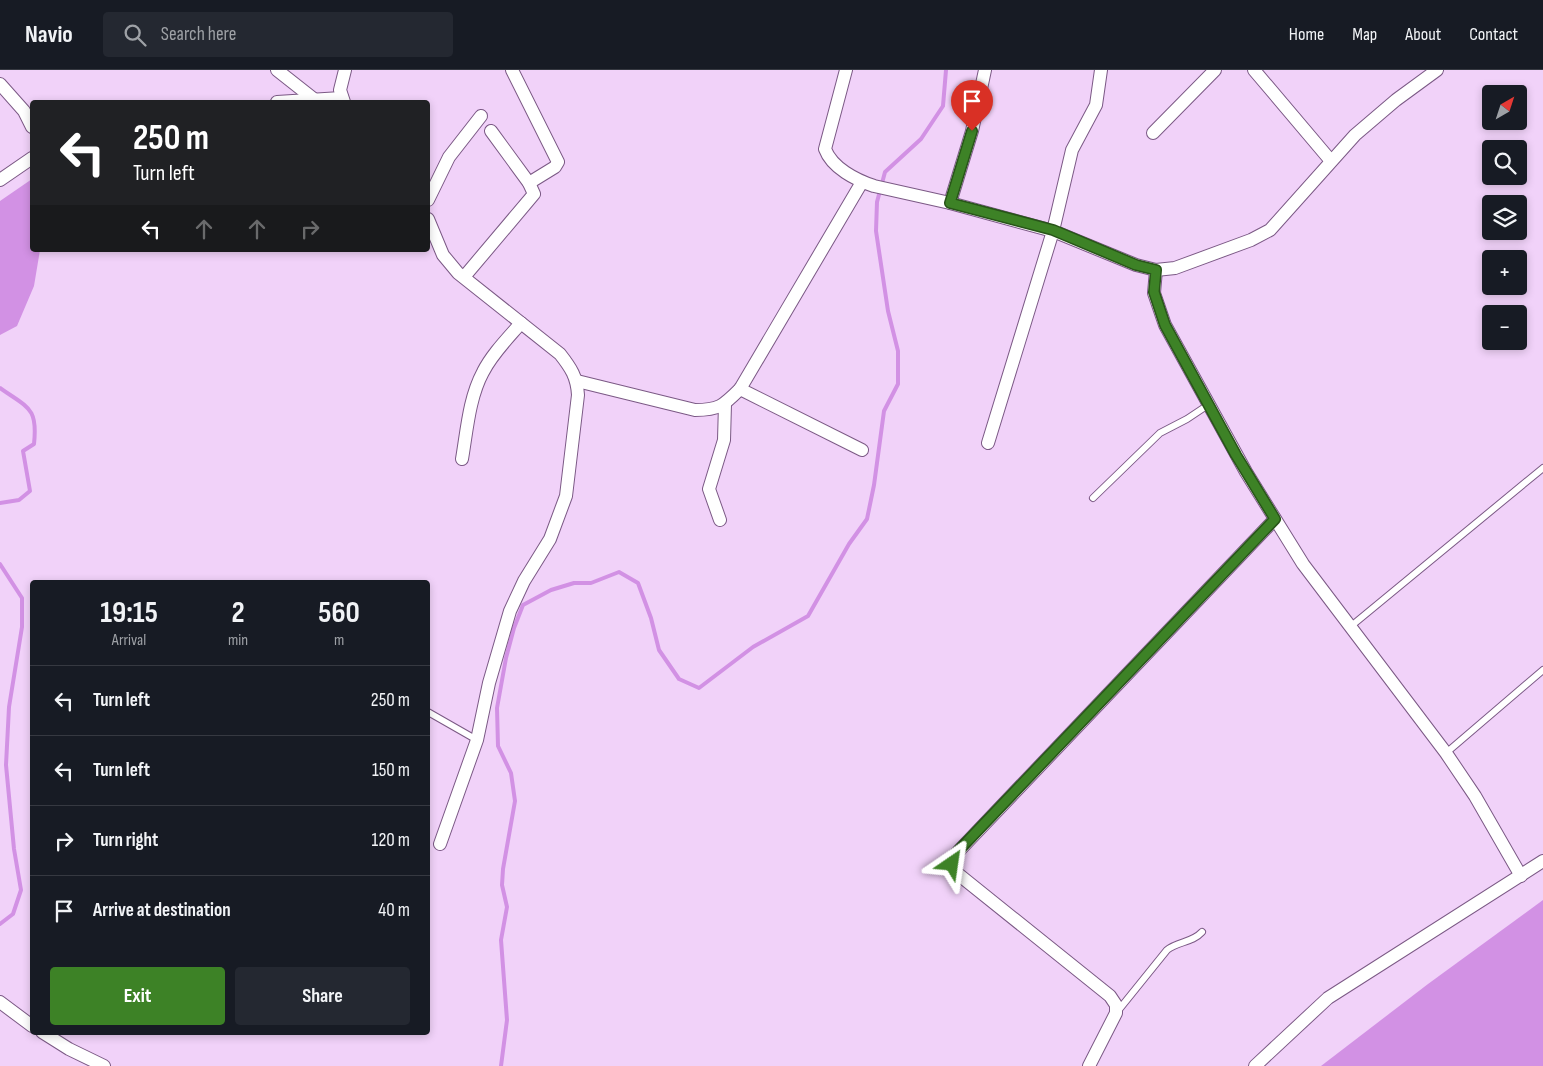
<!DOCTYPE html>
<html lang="en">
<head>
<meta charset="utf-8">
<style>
  :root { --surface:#171b24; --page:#242831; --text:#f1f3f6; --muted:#9ea1a6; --line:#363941; --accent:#3d8226 }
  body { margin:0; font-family:"Sofia Sans Condensed",sans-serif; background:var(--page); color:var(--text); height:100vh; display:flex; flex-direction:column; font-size:19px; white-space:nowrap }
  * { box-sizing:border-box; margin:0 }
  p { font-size:16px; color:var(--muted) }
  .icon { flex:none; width:28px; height:28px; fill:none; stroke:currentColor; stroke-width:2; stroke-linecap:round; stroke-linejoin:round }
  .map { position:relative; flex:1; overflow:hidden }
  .drawer { position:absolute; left:30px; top:510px; width:400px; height:455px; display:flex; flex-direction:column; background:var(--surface); border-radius:5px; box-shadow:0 2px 8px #0003 }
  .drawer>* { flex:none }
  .hud { position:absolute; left:30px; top:30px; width:400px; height:152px; border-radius:5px; box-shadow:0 2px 8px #0003; background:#202124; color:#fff; overflow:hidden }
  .needle { width:32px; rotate:39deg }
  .buttons { position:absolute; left:1482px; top:15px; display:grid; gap:10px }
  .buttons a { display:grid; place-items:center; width:45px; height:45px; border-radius:5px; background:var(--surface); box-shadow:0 2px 8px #0003; font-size:25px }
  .pin { position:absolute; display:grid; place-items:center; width:42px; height:42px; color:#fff; margin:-51px -21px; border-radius:50% 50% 50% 0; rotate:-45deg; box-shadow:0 0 5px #0007 }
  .pin .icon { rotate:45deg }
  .me { position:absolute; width:55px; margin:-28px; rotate:32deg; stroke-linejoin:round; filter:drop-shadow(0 0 4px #0008) }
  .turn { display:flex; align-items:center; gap:18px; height:105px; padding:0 20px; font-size:22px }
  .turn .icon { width:65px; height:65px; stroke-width:2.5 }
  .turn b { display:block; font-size:35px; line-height:42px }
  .lanes { display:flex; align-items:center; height:48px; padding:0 20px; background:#0003; justify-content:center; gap:25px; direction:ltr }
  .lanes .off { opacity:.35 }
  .eta { display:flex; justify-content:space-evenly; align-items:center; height:85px; text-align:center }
  .eta b { font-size:30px; font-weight:700; line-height:35px }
  .cta { display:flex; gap:10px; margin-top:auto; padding:10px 20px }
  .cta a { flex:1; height:58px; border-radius:5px; background:var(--accent); color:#fff; font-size:20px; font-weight:700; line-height:58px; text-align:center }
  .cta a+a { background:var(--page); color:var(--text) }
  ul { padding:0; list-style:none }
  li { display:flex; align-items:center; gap:15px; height:70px; padding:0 20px; border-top:1px solid var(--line) }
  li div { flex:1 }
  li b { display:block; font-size:19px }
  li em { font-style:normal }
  header { display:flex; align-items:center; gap:30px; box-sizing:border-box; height:70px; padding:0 25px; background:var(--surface); border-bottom:1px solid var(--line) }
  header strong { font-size:24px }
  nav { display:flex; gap:28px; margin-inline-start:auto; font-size:18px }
  .search { width:350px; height:45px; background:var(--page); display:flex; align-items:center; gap:12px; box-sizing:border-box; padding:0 18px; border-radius:5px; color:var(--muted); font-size:19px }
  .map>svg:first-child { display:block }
  .water { fill:#d291e4 }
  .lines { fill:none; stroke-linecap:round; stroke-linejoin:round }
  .stream { stroke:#d291e4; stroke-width:4 }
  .lane-casing { stroke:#7b5985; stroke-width:8 }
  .street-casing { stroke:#7b5985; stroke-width:14 }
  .lane { stroke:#fff; stroke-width:6 }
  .street { stroke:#fff; stroke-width:12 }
  .route-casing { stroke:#285419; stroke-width:12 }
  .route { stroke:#3d8226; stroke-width:9 }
</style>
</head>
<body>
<header>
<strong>Navio</strong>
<div class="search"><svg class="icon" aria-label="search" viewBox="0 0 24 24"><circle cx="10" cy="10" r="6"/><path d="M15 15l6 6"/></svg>Search here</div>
<nav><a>Home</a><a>Map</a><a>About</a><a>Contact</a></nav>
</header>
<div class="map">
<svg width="1543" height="996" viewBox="0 0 1543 996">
  <rect width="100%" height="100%" fill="#f1d2f9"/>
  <g class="water">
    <polygon points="32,109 32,180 40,180 34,216 17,256 0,265 0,131"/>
    <polygon points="1543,830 1543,996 1321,996 1428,914"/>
  </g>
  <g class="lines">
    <g class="stream">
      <path d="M 0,318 C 28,338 38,337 34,374 L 23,381 L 30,421 L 19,430 L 0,433"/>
      <polyline points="0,494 22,528 22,557 9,637 6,695 14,779 21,820 13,844 0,854"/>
      <polyline points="501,996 507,950 501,870 507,837 502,815 503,799 515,731 511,703 498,676 497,638 506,588 514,558 523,535 551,520 574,513 591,513 619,502 638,513 651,548 659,580 679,609 699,618 753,577 808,546 849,474 867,449 874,415 884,341 898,314 898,281 888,241 876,161 877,132 885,102 921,69 943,36 946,0"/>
    </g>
    <g class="lane-casing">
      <g id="lane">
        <polyline points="1093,428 1160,363 1187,349 1208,335"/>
        <polyline points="1350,557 1543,398"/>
        <polyline points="428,642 477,670"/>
        <polyline points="1446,683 1543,600"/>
        <path d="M 1117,942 L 1167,880 C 1178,871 1192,873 1202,862"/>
      </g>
    </g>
    <g class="street-casing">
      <g id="street">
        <polyline points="277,0 315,30"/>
        <polyline points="512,0 558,92 555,97 529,113"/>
        <path d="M 846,0 L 825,79 C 832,98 856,110 874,116 L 950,133 L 1053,161 L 1136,195 L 1156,200 L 1175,198 L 1251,170 L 1270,160 L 1355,65 L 1396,30 L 1437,0"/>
        <polyline points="1254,0 1331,91"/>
        <polyline points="0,14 24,41 32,57"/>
        <polyline points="277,32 341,28"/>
        <polyline points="344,32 340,20 345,0"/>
        <polyline points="1153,63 1215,0"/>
        <polyline points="0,110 32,88"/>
        <polyline points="428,130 449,87 481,46"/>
        <polyline points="950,133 972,61 985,0"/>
        <path d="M 428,149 L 443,185 L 458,203 L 560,284 C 571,298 577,307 578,325 L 566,426 L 550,469 L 524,511 L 510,541 L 489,613 L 477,670 L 440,774"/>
        <polyline points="1156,200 1154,223 1165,255 1246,402 1303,494 1446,683 1475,726 1521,806"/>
        <polyline points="464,207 534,124 529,113 491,61"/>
        <path d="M 577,311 L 695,340 C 719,340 723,336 740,319 L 862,112"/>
        <polyline points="740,319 862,380"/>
        <polyline points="988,373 1053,161 1072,80 1096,35 1101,0"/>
        <path d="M 462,389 C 467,360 469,328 483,302 C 492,284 508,268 521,253"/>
        <polyline points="720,450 709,419 724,370 725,334"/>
        <polyline points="0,932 32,956"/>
        <polyline points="42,962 69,979 104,996"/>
        <polyline points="1089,996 1116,943 1116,935 1110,926 958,804 952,794 953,787 1275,449"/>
        <polyline points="1255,996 1328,928 1543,791"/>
      </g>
    </g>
    <use href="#lane" class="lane"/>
    <use href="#street" class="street"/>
  </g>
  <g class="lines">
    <g class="route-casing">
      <polyline id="route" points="952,794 953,787 960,779 1275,449 1236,385 1165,255 1154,222 1156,200 1136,195 1053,160 950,133 972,61"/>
    </g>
    <use href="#route" class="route"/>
  </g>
</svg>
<div class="buttons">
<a><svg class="needle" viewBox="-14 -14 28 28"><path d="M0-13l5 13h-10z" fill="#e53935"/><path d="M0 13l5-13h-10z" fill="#9ea1a6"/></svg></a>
<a><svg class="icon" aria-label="search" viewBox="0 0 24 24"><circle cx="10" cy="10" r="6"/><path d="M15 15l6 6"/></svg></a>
<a><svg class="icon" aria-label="layers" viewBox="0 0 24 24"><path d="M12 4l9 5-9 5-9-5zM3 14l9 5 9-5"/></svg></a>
<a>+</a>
<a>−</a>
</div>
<div class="pin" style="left:972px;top:61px;background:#d93025"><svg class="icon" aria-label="arrive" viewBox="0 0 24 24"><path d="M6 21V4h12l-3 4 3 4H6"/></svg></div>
<svg class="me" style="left:952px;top:794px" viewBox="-20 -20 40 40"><path d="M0-17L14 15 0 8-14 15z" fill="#3d8226" stroke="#fff" stroke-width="4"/></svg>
<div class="hud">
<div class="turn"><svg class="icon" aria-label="left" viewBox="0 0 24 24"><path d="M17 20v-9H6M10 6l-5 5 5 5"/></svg><div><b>250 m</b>Turn left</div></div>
<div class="lanes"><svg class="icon" aria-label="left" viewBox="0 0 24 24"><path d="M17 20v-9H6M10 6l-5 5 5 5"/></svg><svg class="icon off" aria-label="ahead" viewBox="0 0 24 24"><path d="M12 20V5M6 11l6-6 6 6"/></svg><svg class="icon off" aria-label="ahead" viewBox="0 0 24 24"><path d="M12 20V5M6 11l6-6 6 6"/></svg><svg class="icon off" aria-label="right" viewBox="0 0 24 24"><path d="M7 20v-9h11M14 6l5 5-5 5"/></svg></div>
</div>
<section class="drawer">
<div class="eta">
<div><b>19:15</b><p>Arrival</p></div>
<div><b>2</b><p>min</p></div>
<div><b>560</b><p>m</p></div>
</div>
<ul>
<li><svg class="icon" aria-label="left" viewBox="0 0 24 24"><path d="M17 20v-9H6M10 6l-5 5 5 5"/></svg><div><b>Turn left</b></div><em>250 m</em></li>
<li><svg class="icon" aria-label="left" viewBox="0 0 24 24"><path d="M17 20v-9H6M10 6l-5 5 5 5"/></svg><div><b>Turn left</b></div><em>150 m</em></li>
<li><svg class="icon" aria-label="right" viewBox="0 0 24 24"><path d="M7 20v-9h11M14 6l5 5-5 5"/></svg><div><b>Turn right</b></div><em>120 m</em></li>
<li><svg class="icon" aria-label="arrive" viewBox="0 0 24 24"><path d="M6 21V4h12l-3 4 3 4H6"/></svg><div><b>Arrive at destination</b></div><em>40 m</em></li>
</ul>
<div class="cta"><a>Exit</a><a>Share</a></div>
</section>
</div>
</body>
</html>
